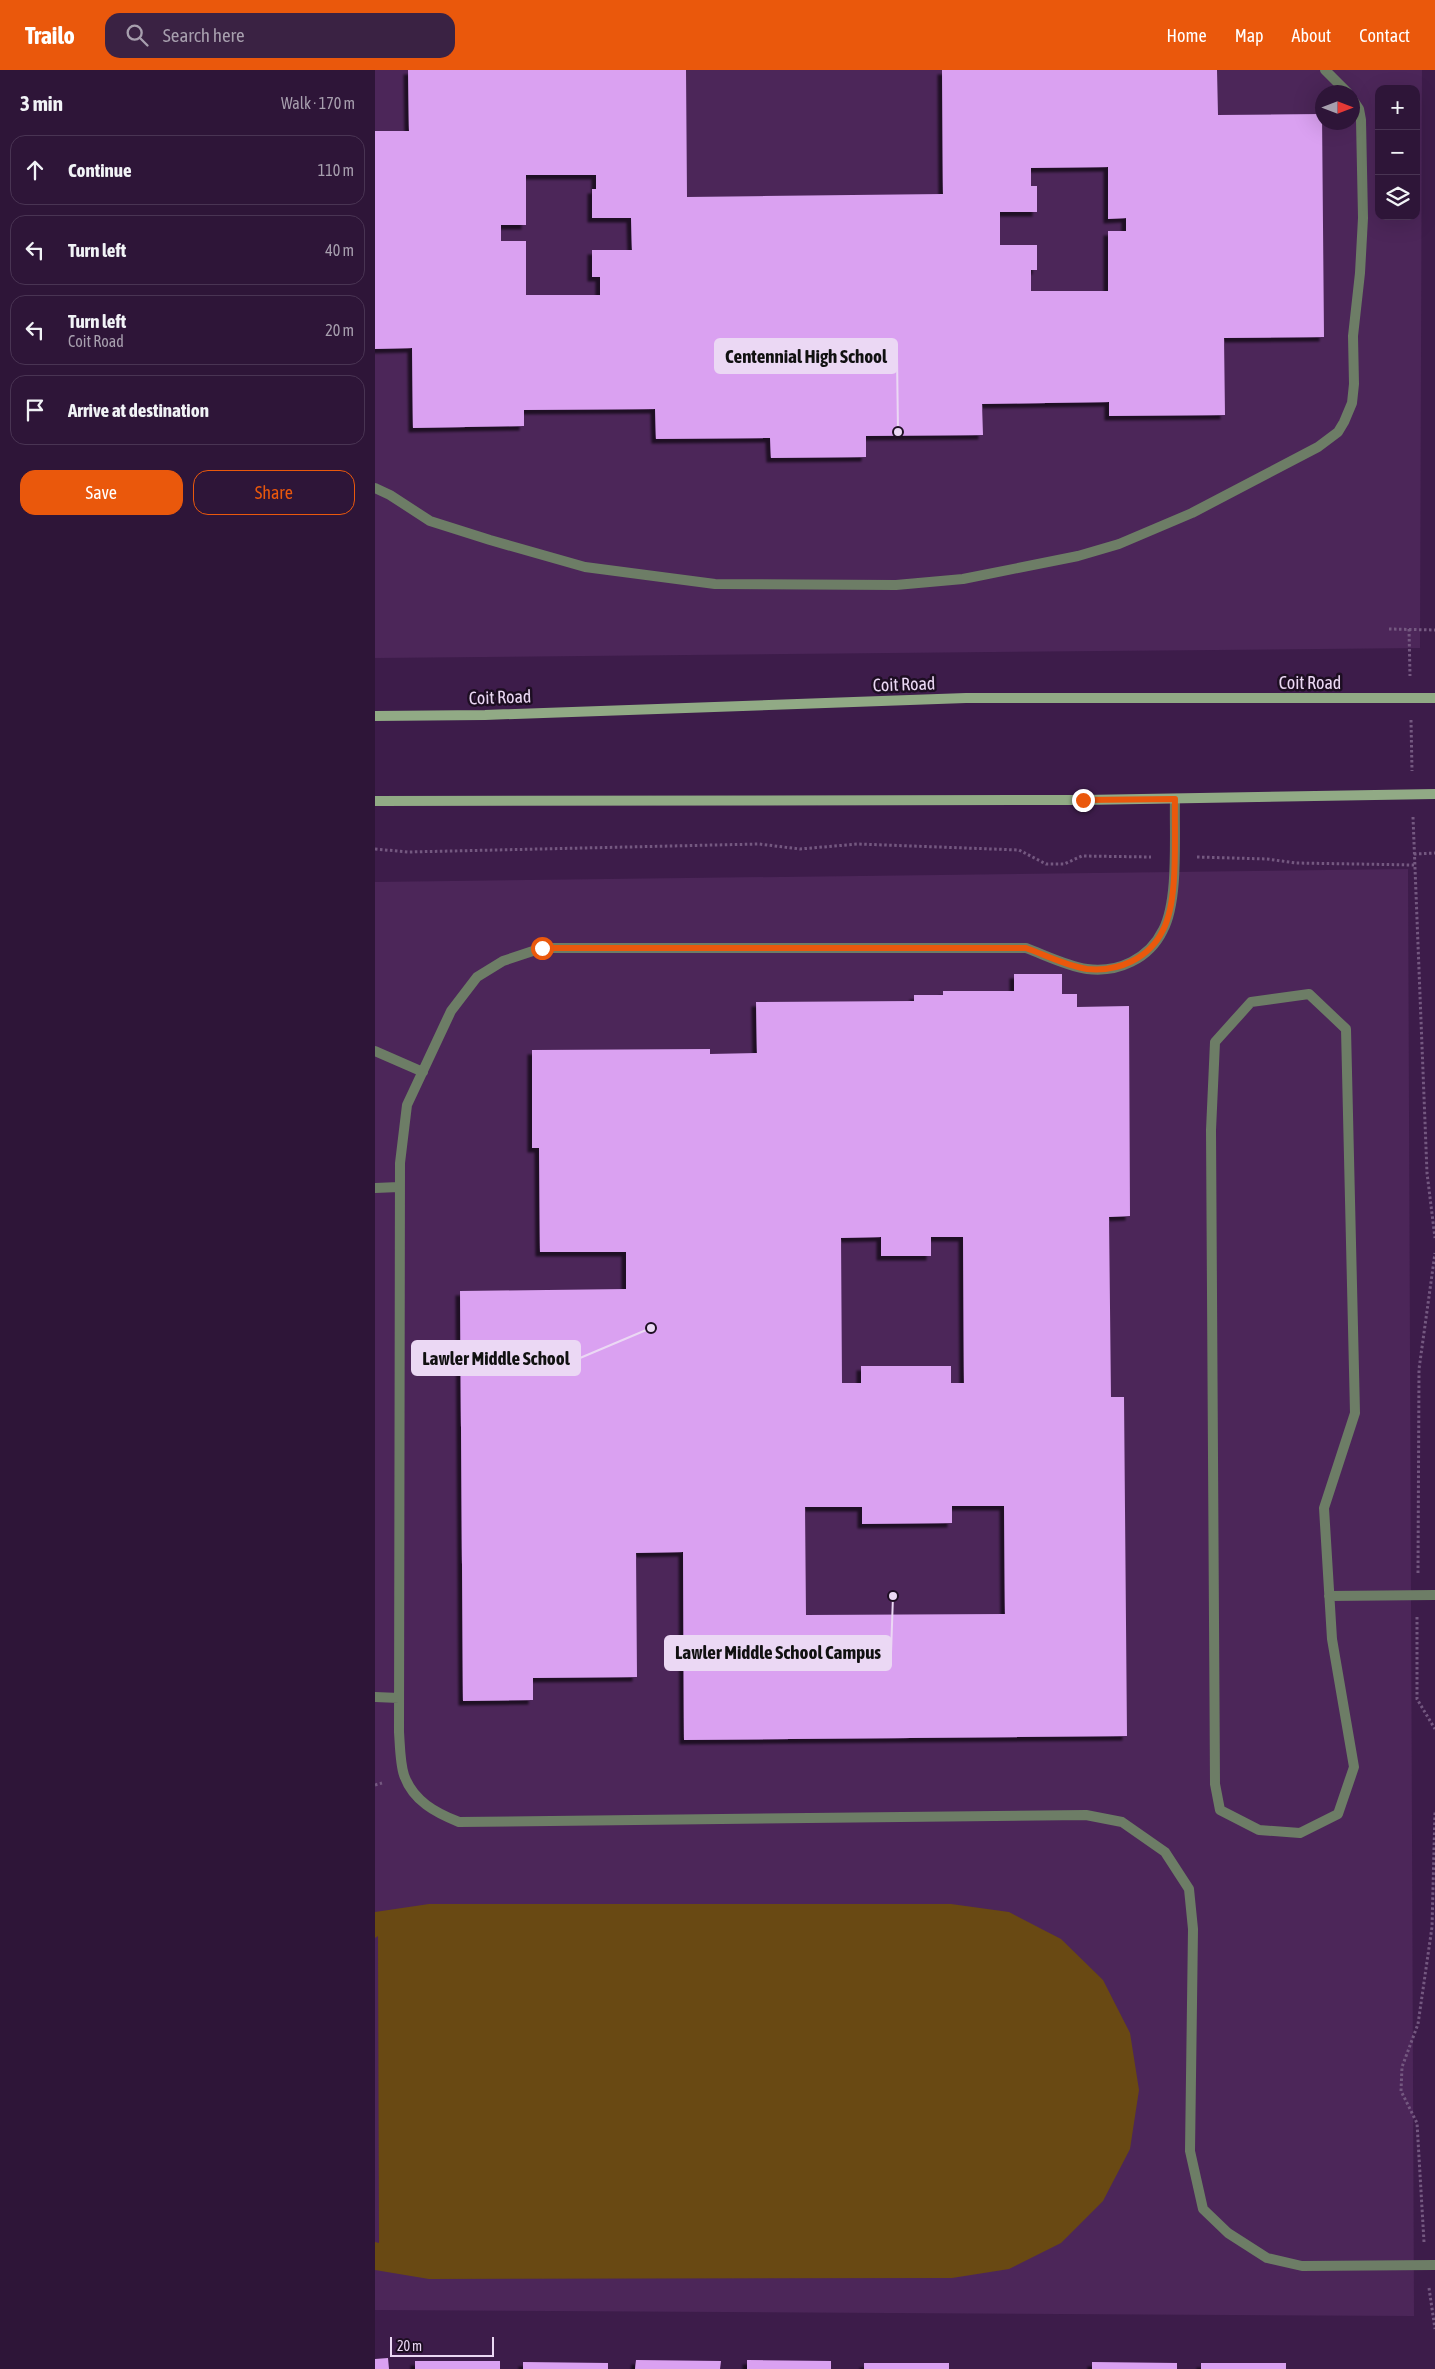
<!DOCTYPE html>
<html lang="en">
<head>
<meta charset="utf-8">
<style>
	:root { --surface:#2e1538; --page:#3a2243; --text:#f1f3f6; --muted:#a79fae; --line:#493453; --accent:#ea580c }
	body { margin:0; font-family:"Asap Condensed",sans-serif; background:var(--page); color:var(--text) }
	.controls { position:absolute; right:15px; top:15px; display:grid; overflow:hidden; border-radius:10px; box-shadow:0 5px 20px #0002 }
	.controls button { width:45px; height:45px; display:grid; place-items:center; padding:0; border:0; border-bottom:1px solid var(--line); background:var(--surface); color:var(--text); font:25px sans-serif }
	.compass { position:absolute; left:940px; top:15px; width:45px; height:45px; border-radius:50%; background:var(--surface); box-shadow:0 5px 20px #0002; rotate:90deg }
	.scale { position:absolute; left:15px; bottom:12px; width:104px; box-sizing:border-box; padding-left:5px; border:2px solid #ebd8f4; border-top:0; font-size:14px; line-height:18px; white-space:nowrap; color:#ebd8f4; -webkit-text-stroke:4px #1d0e22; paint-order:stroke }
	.stop { position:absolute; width:15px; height:15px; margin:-11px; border:4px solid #ea580c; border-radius:50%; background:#fff }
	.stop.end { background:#ea580c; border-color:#fff; box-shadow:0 1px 5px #0008 }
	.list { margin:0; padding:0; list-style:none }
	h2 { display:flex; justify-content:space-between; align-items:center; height:65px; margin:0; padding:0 20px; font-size:21px }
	h2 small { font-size:16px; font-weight:400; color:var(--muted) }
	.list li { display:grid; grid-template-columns:32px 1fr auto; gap:15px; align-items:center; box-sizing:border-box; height:70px; margin:0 10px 10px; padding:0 10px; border:1px solid var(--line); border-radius:15px }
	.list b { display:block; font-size:19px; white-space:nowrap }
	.list p { margin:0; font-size:16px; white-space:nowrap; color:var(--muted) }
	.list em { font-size:16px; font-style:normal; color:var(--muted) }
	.actions { display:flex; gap:10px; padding:15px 20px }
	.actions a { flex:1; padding:11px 0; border:1px solid var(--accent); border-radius:15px; text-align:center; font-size:18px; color:var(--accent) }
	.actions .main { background:var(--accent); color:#fff }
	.icon { flex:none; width:28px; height:28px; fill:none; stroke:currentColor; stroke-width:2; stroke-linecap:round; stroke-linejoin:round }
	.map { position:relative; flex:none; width:1060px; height:2299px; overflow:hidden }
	header { display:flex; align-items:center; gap:30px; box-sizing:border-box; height:70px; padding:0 25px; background:var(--accent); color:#fff }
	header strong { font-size:24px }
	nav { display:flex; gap:28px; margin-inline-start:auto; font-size:18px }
	.search { width:350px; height:45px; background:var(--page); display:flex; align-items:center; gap:12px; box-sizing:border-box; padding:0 18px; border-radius:15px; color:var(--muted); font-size:19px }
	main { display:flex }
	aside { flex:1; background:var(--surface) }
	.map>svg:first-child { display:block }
	.built { fill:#4c2659; fill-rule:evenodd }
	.green { fill:#694913 }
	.building { fill:#daa1f1; fill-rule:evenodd; filter:url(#shadow) }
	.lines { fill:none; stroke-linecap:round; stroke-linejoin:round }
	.path { stroke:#745880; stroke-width:3; stroke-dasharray:2.5 2.5; stroke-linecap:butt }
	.service { stroke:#6d7d66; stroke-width:10 }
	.secondary { stroke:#91aa85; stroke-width:10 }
	.route { stroke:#ea580c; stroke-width:6 }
	.labels { text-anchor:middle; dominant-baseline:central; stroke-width:5; stroke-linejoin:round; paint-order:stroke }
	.street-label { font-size:18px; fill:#ebd8f4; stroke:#1d0e22 }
	.leader { fill:none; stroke:#ebd8f4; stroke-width:2 }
	.callout-dot { fill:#ebd8f4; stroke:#1d0e22; stroke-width:2 }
	.callout { fill:#ebd8f4; stroke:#ebd8f4; stroke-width:2 }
	.callout-label { font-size:19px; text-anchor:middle; font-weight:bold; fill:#111 }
</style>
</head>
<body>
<header>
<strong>Trailo</strong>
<div class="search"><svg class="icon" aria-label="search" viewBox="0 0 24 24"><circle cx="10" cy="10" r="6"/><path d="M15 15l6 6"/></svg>Search here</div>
<nav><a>Home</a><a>Map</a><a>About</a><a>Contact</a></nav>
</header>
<main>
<aside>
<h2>3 min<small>Walk · 170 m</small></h2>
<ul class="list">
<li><svg class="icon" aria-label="ahead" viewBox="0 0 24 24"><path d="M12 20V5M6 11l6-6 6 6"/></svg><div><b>Continue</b></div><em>110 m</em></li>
<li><svg class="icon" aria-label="left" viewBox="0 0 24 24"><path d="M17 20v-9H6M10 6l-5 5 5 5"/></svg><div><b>Turn left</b></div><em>40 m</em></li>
<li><svg class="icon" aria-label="left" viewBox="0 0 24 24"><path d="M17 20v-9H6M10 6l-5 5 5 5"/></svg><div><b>Turn left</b><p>Coit Road</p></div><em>20 m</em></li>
<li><svg class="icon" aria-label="arrive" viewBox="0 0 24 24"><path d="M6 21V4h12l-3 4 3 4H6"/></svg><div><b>Arrive at destination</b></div></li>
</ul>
<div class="actions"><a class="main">Save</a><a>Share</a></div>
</aside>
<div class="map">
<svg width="1060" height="2299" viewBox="0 0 1060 2299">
	<defs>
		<filter id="shadow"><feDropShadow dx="-4.5" dy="4.5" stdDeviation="1" flood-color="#0009"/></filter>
	</defs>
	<rect width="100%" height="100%" fill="#3d1c4a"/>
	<path class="built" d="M0,0H1047L1045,578L0,588ZM1004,19H1041V146H1004ZM948,22H978V52H948Z
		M1033,799L1039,2246L0,2240V812Z"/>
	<path class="green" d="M54,1834H576L634,1842L686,1869L728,1910L755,1963L764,2020L755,2079L728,2131L686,2173L634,2199L577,2208L54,2209L0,2200V2172L4,2173L3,1866L0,1868V1842Z"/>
	<path class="building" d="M33,0H311L312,127L568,124L567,0H842L843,45L947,44L949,267L849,268L850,345L734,346V332L607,334L608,365L491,366V387L396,388L395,368L281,369L280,339L149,340V356L38,358L37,278L0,279V61H34ZM733,97V149L751,148V161H733V221H656V200H662V175H625V142H662V116H656V98ZM151,105H221V119H217V148H256L257,180H217V207H225V225H151V171H126V155H151Z
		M639,904H687V924H702V937L754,936L755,1146L734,1147L736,1327H749L752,1666L309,1670L308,1482L261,1483L262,1607L158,1608V1630L88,1631L85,1221L251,1219V1182H165L164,1078H157V980L335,979V984L382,983L381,932L539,931V925H568V921H639ZM506,1167V1186H556V1167H588L589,1313H576V1296H486V1313H467L466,1168ZM577,1436H629L630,1544L431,1545L430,1437H487V1454L577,1453Z
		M13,2288L14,2299H0V2289Z
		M261,2290L346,2291L345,2299H260Z
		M372,2290L456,2291V2299H372Z
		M40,2291H125V2299H40Z
		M148,2292L233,2293V2299H148Z
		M717,2292L802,2293V2299H717Z
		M489,2293H574V2299H489Z
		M826,2293H911V2299H826Z"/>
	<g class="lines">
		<path class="path" d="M1014,559L1060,560
			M1034,559L1035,606
			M1036,650L1037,701
			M1038,747L1052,1103L1060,1168
			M0,779L33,782L384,774L425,779L483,774L644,780L671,794H689L707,786L776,787
			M1039,784L1060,783
			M822,787L892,789L921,793L1039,795
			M1043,1503L1044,1299L1060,1183
			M1042,1547V1629L1060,1659
			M0,1715L7,1713
			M1049,2172L1042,2053L1026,2021L1027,1997L1043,1954L1057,1857L1060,1742
			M1054,2218L1060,2259"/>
		<path class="service" d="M950,0L972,22
			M0,418L15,425L55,451L115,470L210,497L340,514L521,515L588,509L703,486L744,474L817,443L943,377L963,362L969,352L977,333L979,314L978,266L985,203L988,148L986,50L984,39L978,30
			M800,729C799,764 804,830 788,860C774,889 743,903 712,899C692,896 670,885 651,878H167L128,891L102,907L76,941L32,1035L25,1093L24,1662C25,1675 25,1693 29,1705C38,1731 61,1743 84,1752L711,1745L747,1752L790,1782L814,1819L818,1859L815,2081L828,2139L853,2163L892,2188L927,2196L1060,2195
			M934,924L971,959L980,1343L949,1438L957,1569L979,1697L963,1744L925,1763L884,1760L845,1740L840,1714L836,1060L840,972L876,932Z
			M0,981L48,1002
			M0,1118L24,1117
			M954,1526L1060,1525
			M0,1627L24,1628"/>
		<path class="secondary" d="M0,646L110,645L591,628H1060
			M0,731L708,730L1060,724"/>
	</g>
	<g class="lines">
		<path class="route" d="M167,878H651C670,885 692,896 712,899C743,902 774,889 788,860C804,830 799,764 800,729L708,730"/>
	</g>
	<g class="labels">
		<g class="street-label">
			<text x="935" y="612">Coit Road</text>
			<text transform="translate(529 614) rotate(-2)">Coit Road</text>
			<text transform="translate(125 627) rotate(-2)">Coit Road</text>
		</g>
	</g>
	<path class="leader" d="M523 362L522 286M276 1258L205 1288M518 1526L516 1583"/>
	<g class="callout-dot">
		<circle cx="523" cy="362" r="5"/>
		<circle cx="276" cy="1258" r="5"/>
		<circle cx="518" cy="1526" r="5"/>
	</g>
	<g class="callout">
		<rect x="340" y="269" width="182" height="34" rx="5"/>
		<rect x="37" y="1271" width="168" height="34" rx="5"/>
		<rect x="290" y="1566" width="226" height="34" rx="5"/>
	</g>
	<g class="callout-label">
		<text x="431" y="293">Centennial High School</text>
		<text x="121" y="1295">Lawler Middle School</text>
		<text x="403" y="1589">Lawler Middle School Campus</text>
	</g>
</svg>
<div class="controls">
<button>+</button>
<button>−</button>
<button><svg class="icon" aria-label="layers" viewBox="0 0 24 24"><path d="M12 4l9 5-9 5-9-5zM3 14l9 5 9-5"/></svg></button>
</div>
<svg class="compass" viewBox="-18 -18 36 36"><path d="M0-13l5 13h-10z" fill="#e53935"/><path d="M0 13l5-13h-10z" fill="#a79fae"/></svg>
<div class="scale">20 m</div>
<div class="stop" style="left:167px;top:878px"></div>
<div class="stop end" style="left:708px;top:730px"></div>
</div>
</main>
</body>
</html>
